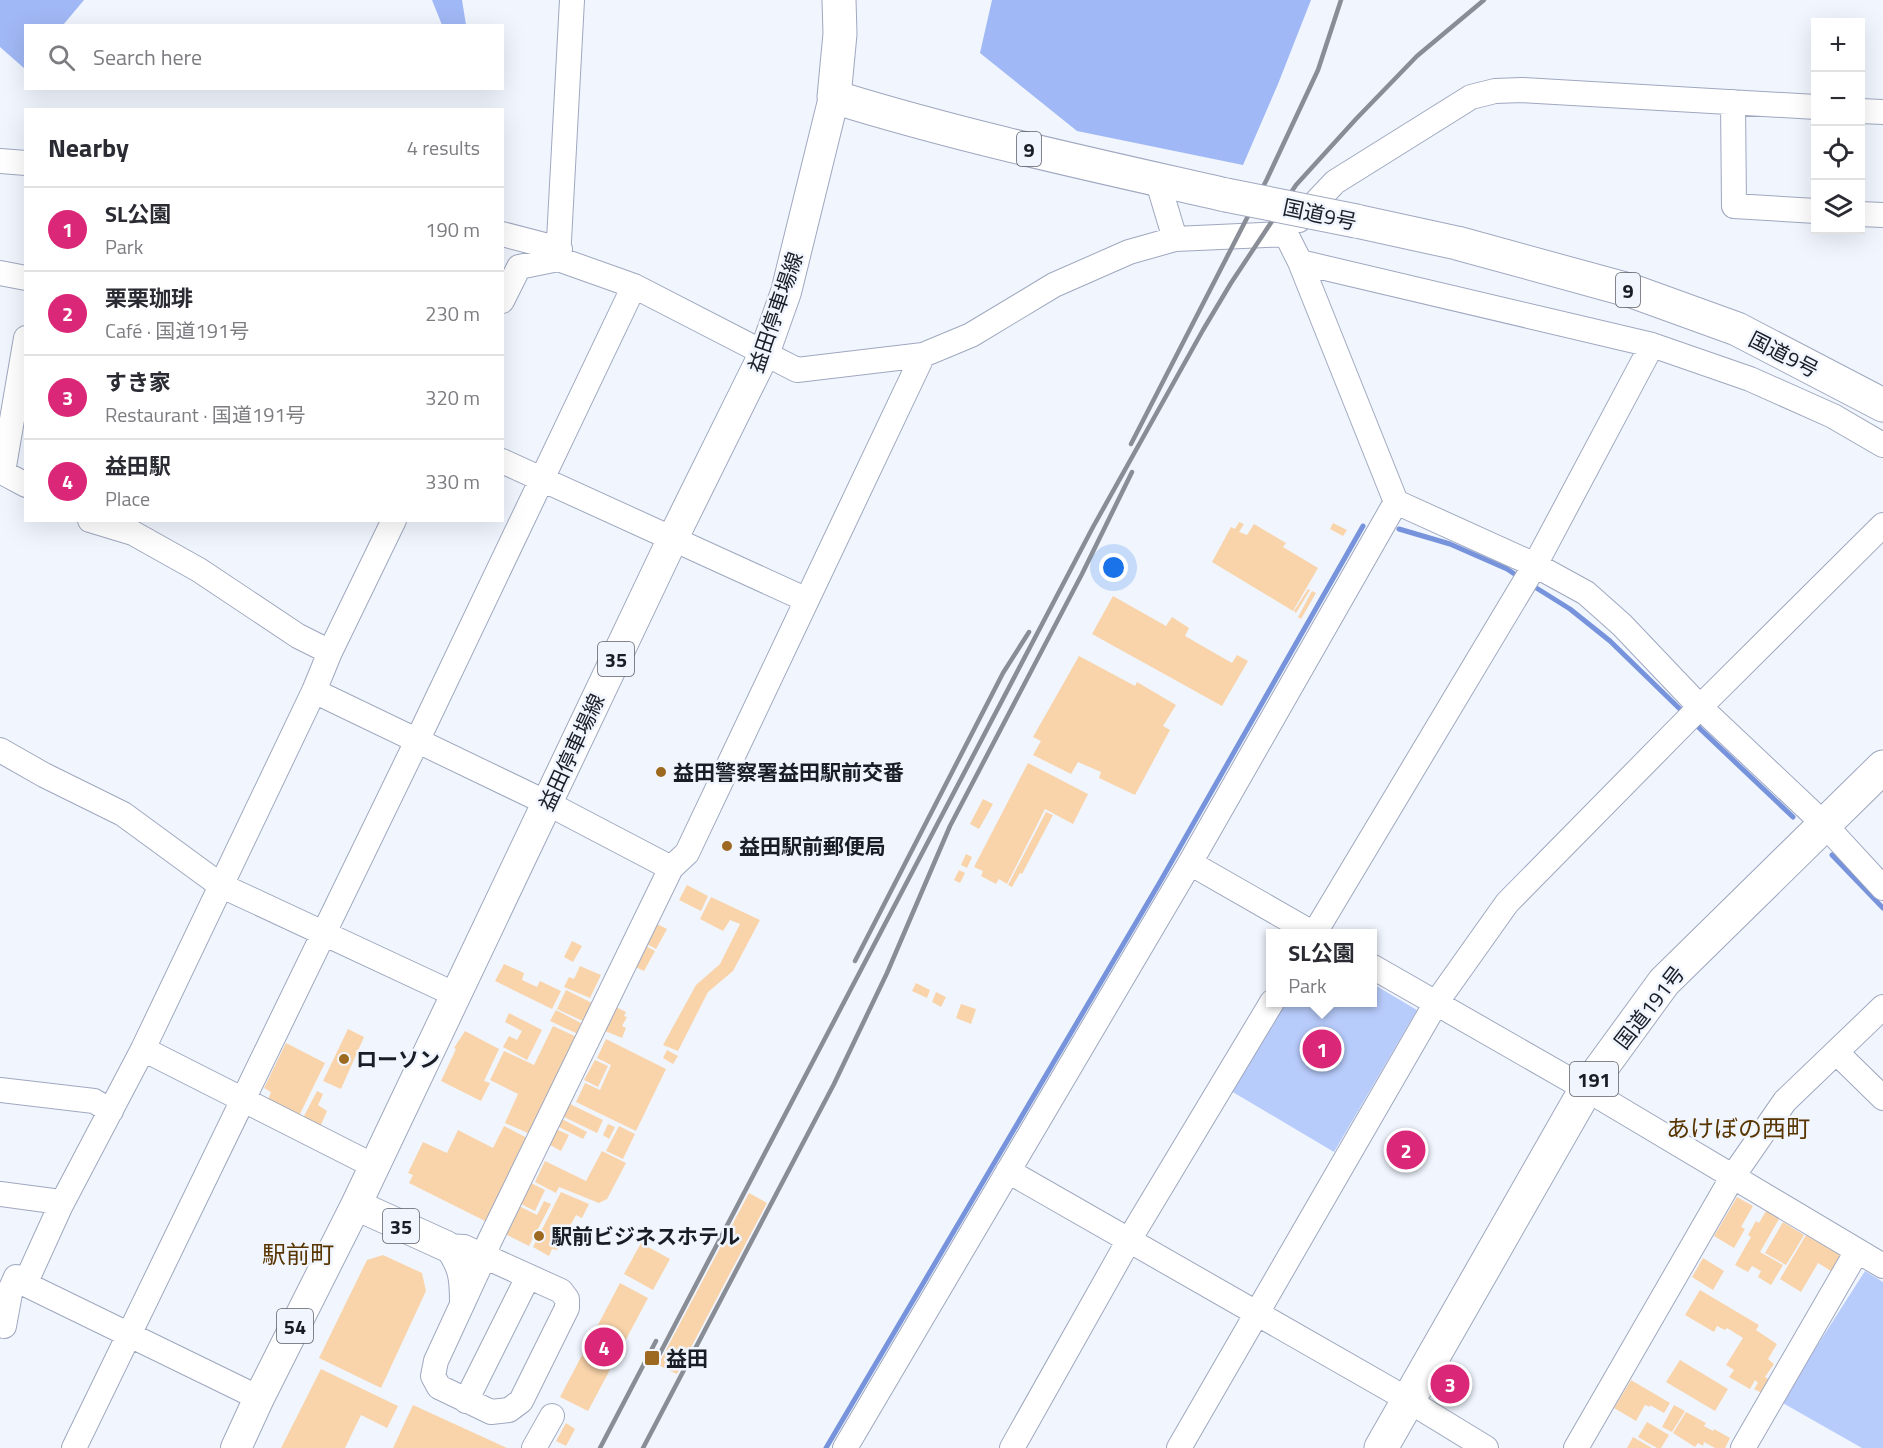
<!DOCTYPE html>
<html lang="en">
<head>
<meta charset="utf-8">
<style>
	:root { --surface:#fff; --page:#f7f7f7; --text:#2b2b33; --muted:#7c7c81; --line:#e1e1e2; --accent:#db2777 }
	body { margin:0; font-family:"Titillium Web","Noto Sans JP",sans-serif; background:var(--page); color:var(--text) }
	.controls { position:absolute; right:18px; top:18px; display:grid; overflow:hidden; border-radius:0px; box-shadow:0 6px 24px #0002 }
	.controls button { width:54px; height:54px; display:grid; place-items:center; padding:0; border:0; border-bottom:2px solid var(--line); background:var(--surface); color:var(--text); font:30px sans-serif }
	.you { position:absolute; left:1114px; top:568px; width:21px; height:21px; margin:-15px; border:4px solid #fff; border-radius:50%; background:#1a73e8; box-shadow:0 0 0 9px #1a73e833 }
	.badge { display:grid; place-items:center; width:39px; height:39px; border-radius:50%; background:var(--accent); color:#fff; font-size:20px; font-weight:700 }
	.pin { position:absolute; translate:-50% -50%; border:3px solid #fff; box-shadow:0 2px 6px #0006 }
	.popup { position:absolute; left:1266px; top:929px; width:111px; height:78px; box-sizing:border-box; display:grid; place-content:center; border-radius:0px; background:var(--surface); filter:drop-shadow(0 2px 4px #0005); font-size:20px; white-space:nowrap; color:var(--muted) }
	.popup b { font-size:22px; color:var(--text) }
	.popup::after { content:''; position:absolute; left:50%; top:100%; margin-left:-12px; border:12px solid transparent; border-top-color:var(--surface) }
	.list { margin:0; padding:0; list-style:none }
	h2 { display:flex; justify-content:space-between; align-items:center; height:78px; margin:0; padding:0 24px; font-size:26px }
	h2 small { font-size:20px; font-weight:400; color:var(--muted) }
	.list li { display:grid; grid-template-columns:39px 1fr auto; gap:18px; align-items:center; box-sizing:border-box; height:84px; padding:0 24px; border-top:2px solid var(--line) }
	.list b { display:block; font-size:22px; white-space:nowrap }
	.list p { margin:0; font-size:20px; white-space:nowrap; color:var(--muted) }
	.list em { font-size:20px; font-style:normal; color:var(--muted) }
	.icon { flex:none; width:33px; height:33px; fill:none; stroke:currentColor; stroke-width:2; stroke-linecap:round; stroke-linejoin:round }
	.map { position:relative; flex:none; width:1883px; height:1448px; overflow:hidden }
	.search { position:absolute; background:var(--surface); box-shadow:0 6px 24px #0002; left:24px; top:24px; width:480px; height:66px; display:flex; align-items:center; gap:15px; box-sizing:border-box; padding:0 21px; border-radius:0px; color:var(--muted); font-size:22px }
	.panel { position:absolute; background:var(--surface); box-shadow:0 6px 24px #0002; left:24px; top:108px; width:480px; height:414px; border-radius:0px }
	.map>svg:first-child { display:block }
	.green { fill:#b8ccfc }
	.forest { fill:#a0b8f5 }
	.lines { fill:none; stroke-linecap:round; stroke-linejoin:round }
	.stream { stroke:#7693dc; stroke-width:5 }
	.building { fill:#f9d4aa }
	.minor-casing { stroke:#9fa8bf; stroke-width:26 }
	.major-casing { stroke:#9fa8bf; stroke-width:32 }
	.highway-casing { stroke:#9fa8bf; stroke-width:35 }
	.minor { stroke:#fff; stroke-width:24 }
	.major { stroke:#fff; stroke-width:30 }
	.highway { stroke:#fff; stroke-width:33 }
	.rail { stroke:#898d96; stroke-width:4.5 }
	.highway-bridge-casing { stroke:#9fa8bf; stroke-width:35; stroke-linecap:butt }
	.highway-bridge { stroke:#fff; stroke-width:33 }
	.poi-dot { fill:#9d6920; stroke:#f0f5fe; stroke-width:2 }
	.labels { text-anchor:middle; dominant-baseline:central; stroke-width:5; stroke-linejoin:round; paint-order:stroke }
	.shield { fill:#f0f5fe; stroke:#5a5e66; stroke-width:1.5 }
	.shield-label { font-size:20px; font-weight:bold; fill:#191d25 }
	.street-label { font-size:21px; fill:#191d25; stroke:#f0f5fe }
	.poi-label { font-size:21px; font-weight:bold; fill:#191d25; stroke:#f0f5fe; text-anchor:start }
	.quarter-label { font-size:24px; fill:#583500; stroke:#f0f5fe }
</style>
</head>
<body>
<div class="map">
<svg width="1883" height="1448" viewBox="0 0 1883 1448">
	<rect width="100%" height="100%" fill="#f0f5fe"/>
	<path class="green" d="M1373,984L1417,1010L1334,1152L1226,1088L1277,1003L1373,1002Z
		M1865,1271L1883,1282V1448H1862L1781,1402Z"/>
	<path class="forest" d="M0,0H84L63,25L26,26L25,69L0,47Z
		M432,0H462L466,25H442Z
		M992,0H1311L1278,84L1243,165L1077,131L980,53Z"/>
	<g class="lines">
		<path class="stream" d="M1399,529L1450,544L1507,569L1519,577
			M1530,584L1570,609L1610,641L1685,714
			M1694,723L1793,817
			M1832,855L1883,908
			M826,1448L1160,882L1363,526"/>
	</g>
	<path class="building" d="M1239,522L1244,524L1239,532L1247,535L1254,524L1286,543L1283,547L1318,568L1293,611L1212,562L1231,527L1235,529Z
		M1333,523L1347,530L1343,536L1330,529Z
		M1308,589L1310,590L1296,613L1294,611Z
		M1312,591L1316,593L1301,619L1298,617Z
		M1113,596L1166,626L1172,617L1189,628L1185,636L1232,663L1237,655L1248,661L1222,706L1092,634Z
		M1079,656L1135,686L1137,682L1176,705L1163,726L1170,730L1135,795L1099,778L1101,772L1078,762L1071,774L1033,755L1041,741L1033,737Z
		M1028,763L1088,794L1073,824L1045,809L1007,884L999,879L996,884L981,876L983,871L974,867Z
		M983,799L993,804L979,829L970,824Z
		M1046,812L1053,815L1022,874L1020,873L1012,887L1008,885Z
		M966,854L972,857L967,868L961,865Z
		M959,870L965,873L960,883L954,880Z
		M687,885L708,896L701,911L679,900Z
		M711,897L760,920L733,971L708,992L678,1051L663,1045L696,985L720,964L740,924L730,920L723,931L700,919Z
		M655,923L667,929L656,949L645,943Z
		M572,941L582,946L573,962L564,957Z
		M644,945L655,951L644,971L633,966Z
		M504,964L524,973L522,980L537,987L540,981L561,991L552,1009L495,981Z
		M580,966L601,975L590,998L564,987L569,977L574,979Z
		M916,983L930,990L927,998L912,991Z
		M566,990L596,1005L587,1023L557,1009Z
		M936,992L946,997L941,1007L932,1002Z
		M961,1004L976,1009L971,1024L956,1018Z
		M614,1006L626,1012L624,1016L627,1017L622,1026L626,1028L622,1038L603,1030Z
		M556,1010L585,1025L580,1035L550,1021Z
		M509,1013L542,1030L527,1060L503,1047L509,1036L517,1040L522,1031L505,1022Z
		M553,1026L577,1037L530,1134L505,1123L518,1094L490,1080L504,1051L534,1065Z
		M348,1029L364,1037L341,1089L323,1081Z
		M465,1031L499,1049L484,1081L490,1083L481,1101L441,1081L456,1049L454,1048Z
		M606,1039L666,1069L636,1131L576,1102L585,1083L600,1090L611,1065L597,1058Z
		M286,1043L325,1063L299,1116L268,1100L271,1092L264,1088Z
		M667,1050L678,1056L673,1064L663,1058Z
		M595,1060L608,1066L598,1087L584,1080Z
		M317,1091L323,1094L318,1105L327,1111L320,1127L303,1118Z
		M568,1103L603,1120L597,1133L562,1116Z
		M560,1118L587,1132L583,1139L557,1126Z
		M608,1124L615,1127L609,1139L603,1135Z
		M504,1126L529,1139L489,1223L409,1183L413,1175L408,1173L423,1142L447,1153L458,1130L493,1148Z
		M619,1126L635,1134L623,1159L606,1151Z
		M556,1129L569,1135L561,1151L548,1144Z
		M602,1151L626,1163L607,1199L599,1203L559,1187L556,1193L535,1182L545,1161L586,1181Z
		M529,1182L545,1190L535,1211L519,1203Z
		M561,1192L589,1204L582,1218L576,1215L557,1250L552,1249L549,1256L533,1247Z
		M749,1193L767,1203L677,1374L658,1365Z
		M1737,1197L1753,1206L1741,1227L1745,1229L1734,1248L1714,1236Z
		M544,1201L551,1204L529,1246L505,1234L519,1206L537,1215Z
		M1766,1211L1779,1219L1760,1252L1783,1265L1771,1285L1758,1277L1761,1271L1752,1266L1748,1272L1735,1265L1751,1237L1748,1235L1756,1221L1759,1223Z
		M1783,1222L1804,1235L1786,1265L1765,1253Z
		M1806,1235L1840,1255L1831,1271L1818,1263L1801,1292L1780,1279Z
		M641,1243L670,1259L653,1290L624,1274Z
		M383,1255L422,1273L426,1291L381,1388L319,1358L367,1260Z
		M1703,1258L1724,1271L1713,1290L1692,1277Z
		M620,1283L648,1298L588,1411L560,1397Z
		M1700,1290L1759,1325L1756,1330L1777,1344L1768,1359L1774,1364L1765,1377L1770,1380L1762,1393L1754,1389L1758,1383L1755,1380L1750,1389L1729,1377L1734,1370L1726,1365L1743,1338L1727,1328L1725,1330L1717,1326L1714,1332L1685,1315Z
		M1680,1360L1728,1389L1715,1411L1666,1382Z
		M321,1369L398,1406L387,1428L361,1415L345,1448H281Z
		M1631,1380L1670,1403L1664,1413L1650,1405V1407L1645,1405L1636,1421L1614,1408Z
		M413,1405L507,1448H393Z
		M1674,1405L1685,1411L1672,1432L1662,1427Z
		M1686,1412L1706,1423L1704,1426L1713,1431L1714,1429L1730,1438L1725,1448H1715L1704,1442L1703,1446L1698,1443L1695,1447L1673,1433Z
		M1647,1422L1669,1435L1661,1448H1657L1638,1437Z
		M566,1423L575,1429L566,1446L556,1441Z
		M1633,1437L1652,1448H1627Z"/>
	<g class="lines">
		<g class="minor-casing">
			<path id="minor" d="M1733,102L1734,206L1816,211
				M1860,111L1883,112
				M0,161L26,163
				M1157,179L1175,239
				M1860,214L1883,215
				M1299,220L1335,182L1471,97L1495,91L1522,90L1816,107
				M502,234L560,249
				M558,259L572,0
				M1300,262L1652,345L1750,379L1833,416L1883,445
				M0,273L26,278
				M502,301L519,267L558,259L634,286L797,370L923,355L971,335L1054,285L1129,252L1175,239L1286,234L1300,262L1396,502L1535,565L1586,593L1622,625L1700,707L1824,824L1883,888
				M502,461L807,600
				M0,471L26,485
				M3,472L26,338
				M90,520L133,533L199,570L298,636L330,652
				M314,691L547,803L671,868
				M0,750L44,775L123,814L220,885L456,995
				M1190,863L1314,934
				M1314,934L1535,565L1652,345
				M1373,967L1586,1089L1883,1266
				M143,1049L374,1166
				M1836,1052L1883,1098
				M0,1090L94,1101L111,1111
				M1008,1171L1391,1390L1486,1448
				M0,1194L53,1201L60,1207
				M446,1246L464,1247L561,1291L567,1299V1308L521,1401L509,1410L491,1412L439,1387L433,1376L436,1361L484,1257L489,1242L671,868L687,853L923,355
				M446,1246C461,1268 462,1277 462,1303
				M0,1325L4,1326L11,1288L16,1277
				M259,1398L25,1284L60,1207L143,1049L314,691L330,652L394,520
				M466,1401L528,1277
				M74,1448L417,741L634,286
				M534,1448L552,1416
				M845,1448L1190,863L1396,502
				M1012,1448L1129,1240L1272,1002
				M1179,1448L1436,1003L1507,903L1700,707L1883,525
				M1576,1448L1733,1176L1785,1101L1883,1007
				M1743,1448L1857,1251"/>
		</g>
		<g class="major-casing">
			<path id="major" d="M356,1205L446,1246
				M236,1448L259,1398L356,1205L673,538L764,354L786,292L834,97"/>
		</g>
		<g class="highway-casing">
			<path id="highway" d="M839,0L840,34L834,97C963,137 1094,165 1226,195
				M1356,221L1457,243L1632,291L1737,329L1883,405
				M1381,1448L1586,1089L1664,982L1883,767"/>
		</g>
		<use href="#minor" class="minor"/>
		<use href="#major" class="major"/>
		<use href="#highway" class="highway"/>
		<path class="rail" d="M1131,444L1267,179L1318,70L1341,0
			M855,961L1003,673L1029,632
			M657,1359L1093,527L1203,330L1231,283L1296,185L1356,119L1417,56L1484,0
			M600,1448L656,1341
			M643,1448L834,1084L887,973L950,826L1082,574L1132,472"/>
		<g class="highway-bridge-casing">
			<path id="highway-bridge" d="M1226,195L1356,221"/>
		</g>
		<use href="#highway-bridge" class="highway-bridge"/>
	</g>
	<g class="poi-dot">
		<circle cx="661" cy="772" r="6"/>
		<circle cx="727" cy="846" r="6"/>
		<circle cx="344" cy="1059" r="6"/>
		<circle cx="539" cy="1236" r="6"/>
		<rect x="644" y="1350" width="16" height="16" rx="3"/>
	</g>
	<g class="labels">
		<g class="shield">
			<rect x="1017" y="132" width="24" height="34" rx="4.5"/>
			<rect x="1616" y="273" width="24" height="34" rx="4.5"/>
			<rect x="598" y="642" width="36" height="34" rx="4.5"/>
			<rect x="1570" y="1062" width="48" height="34" rx="4.5"/>
			<rect x="383" y="1209" width="36" height="34" rx="4.5"/>
			<rect x="277" y="1309" width="36" height="34" rx="4.5"/>
		</g>
		<g class="shield-label">
			<text x="1029" y="149">9</text>
			<text x="1628" y="290">9</text>
			<text x="616" y="659">35</text>
			<text x="1594" y="1079">191</text>
			<text x="401" y="1226">35</text>
			<text x="295" y="1326">54</text>
		</g>
		<g class="street-label">
			<text transform="translate(1320 214) rotate(12)">国道9号</text>
			<text transform="translate(775 312) rotate(-71)">益田停車場線</text>
			<text transform="translate(1784 354) rotate(27)">国道9号</text>
			<text transform="translate(571 752) rotate(-65)">益田停車場線</text>
			<text transform="translate(1649 1007) rotate(-52)">国道191号</text>
		</g>
		<g class="poi-label">
			<text x="673" y="772">益田警察署益田駅前交番</text>
			<text x="739" y="846">益田駅前郵便局</text>
			<text x="356" y="1059">ローソン</text>
			<text x="551" y="1236">駅前ビジネスホテル</text>
			<text x="666" y="1358">益田</text>
		</g>
		<g class="quarter-label">
			<text x="1738" y="1128">あけぼの西町</text>
			<text x="298" y="1254">駅前町</text>
		</g>
	</g>
</svg>
<div class="controls">
<button>+</button>
<button>−</button>
<button><svg class="icon" aria-label="locate" viewBox="0 0 24 24"><circle cx="12" cy="12" r="6"/><path d="M12 2v4M12 18v4M2 12h4M18 12h4"/></svg></button>
<button><svg class="icon" aria-label="layers" viewBox="0 0 24 24"><path d="M12 4l9 5-9 5-9-5zM3 14l9 5 9-5"/></svg></button>
</div>
<div class="you"></div>
<div class="pin badge" style="left:1322px;top:1049px">1</div>
<div class="popup"><b>SL公園</b>Park</div>
<div class="pin badge" style="left:1406px;top:1150px">2</div>
<div class="pin badge" style="left:1450px;top:1384px">3</div>
<div class="pin badge" style="left:604px;top:1347px">4</div>
<div class="search"><svg class="icon" aria-label="search" viewBox="0 0 24 24"><circle cx="10" cy="10" r="6"/><path d="M15 15l6 6"/></svg>Search here</div>
<section class="panel">
<h2>Nearby<small>4 results</small></h2>
<ul class="list">
<li><span class="badge">1</span><div><b>SL公園</b><p>Park</p></div><em>190 m</em></li>
<li><span class="badge">2</span><div><b>栗栗珈琲</b><p>Café · 国道191号</p></div><em>230 m</em></li>
<li><span class="badge">3</span><div><b>すき家</b><p>Restaurant · 国道191号</p></div><em>320 m</em></li>
<li><span class="badge">4</span><div><b>益田駅</b><p>Place</p></div><em>330 m</em></li>
</ul>
</section>
</div>
</body>
</html>
